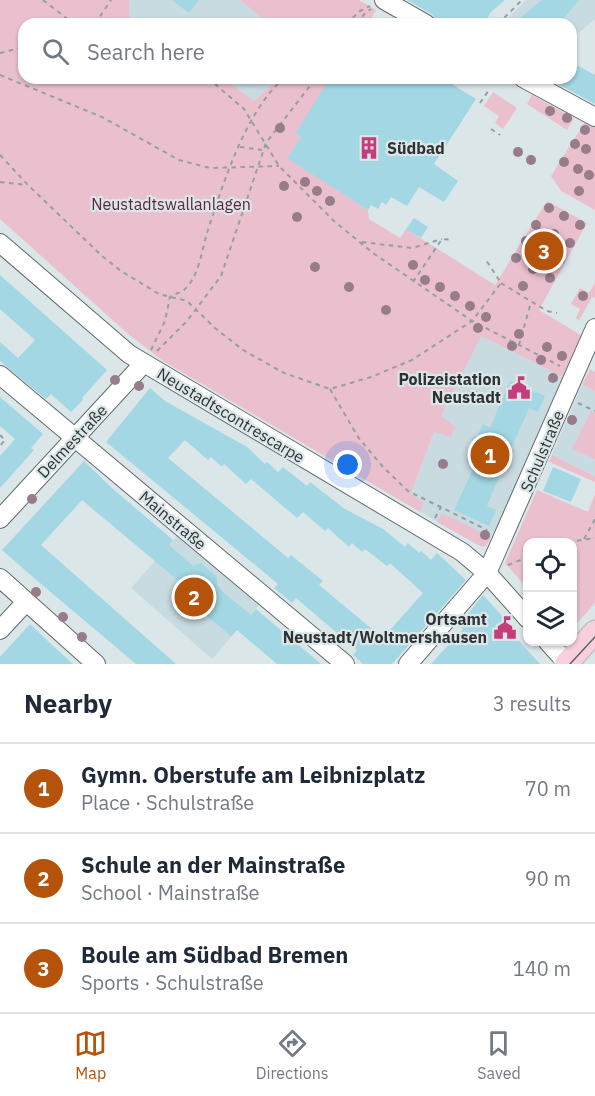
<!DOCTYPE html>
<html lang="en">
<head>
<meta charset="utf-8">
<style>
	:root { --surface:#fff; --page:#f6f6f7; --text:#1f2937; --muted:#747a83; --line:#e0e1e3; --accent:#b45309 }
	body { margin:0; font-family:"IBM Plex Sans",sans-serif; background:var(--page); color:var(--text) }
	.controls { position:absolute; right:18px; bottom:18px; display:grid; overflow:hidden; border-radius:12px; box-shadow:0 2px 4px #0004 }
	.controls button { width:54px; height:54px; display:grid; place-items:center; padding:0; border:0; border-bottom:2px solid var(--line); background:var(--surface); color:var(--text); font:30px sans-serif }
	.you { position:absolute; left:348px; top:465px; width:21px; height:21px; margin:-15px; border:4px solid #fff; border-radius:50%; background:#1a73e8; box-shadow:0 0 0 9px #1a73e833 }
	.badge { display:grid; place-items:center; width:39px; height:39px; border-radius:50%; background:var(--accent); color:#fff; font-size:20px; font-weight:700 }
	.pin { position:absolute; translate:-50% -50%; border:3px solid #fff; box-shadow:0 2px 6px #0006 }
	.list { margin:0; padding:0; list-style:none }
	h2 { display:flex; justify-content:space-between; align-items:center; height:78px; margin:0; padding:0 24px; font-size:26px }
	h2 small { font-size:20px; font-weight:400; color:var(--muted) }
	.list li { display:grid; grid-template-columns:39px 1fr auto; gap:18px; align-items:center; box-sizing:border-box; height:90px; padding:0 24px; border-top:2px solid var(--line) }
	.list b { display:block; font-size:22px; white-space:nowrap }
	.list p { margin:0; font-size:20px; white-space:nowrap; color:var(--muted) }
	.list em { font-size:20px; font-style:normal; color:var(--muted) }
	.icon { flex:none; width:33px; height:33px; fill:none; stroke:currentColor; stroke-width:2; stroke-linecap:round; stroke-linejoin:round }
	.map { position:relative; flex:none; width:595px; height:664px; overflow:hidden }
	.search { position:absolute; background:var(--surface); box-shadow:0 2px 4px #0004; left:18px; right:18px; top:18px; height:66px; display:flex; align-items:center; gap:15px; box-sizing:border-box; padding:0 21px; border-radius:18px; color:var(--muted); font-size:22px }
	.sheet { height:348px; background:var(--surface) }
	nav { display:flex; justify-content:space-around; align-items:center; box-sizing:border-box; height:84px; border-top:2px solid var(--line); background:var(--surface); font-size:16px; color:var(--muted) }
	nav a { display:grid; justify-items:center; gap:3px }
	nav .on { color:var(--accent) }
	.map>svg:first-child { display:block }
	.built { fill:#c7dbe0 }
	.green { fill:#eac0ce }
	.building { fill:#a2d7e3; fill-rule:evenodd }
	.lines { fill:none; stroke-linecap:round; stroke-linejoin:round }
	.minor-casing { stroke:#616b6e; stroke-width:20 }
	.major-casing { stroke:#c0c2c2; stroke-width:25 }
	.path { stroke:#969ea0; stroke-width:2; stroke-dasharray:4.5 4.5; stroke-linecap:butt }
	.minor { stroke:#fff; stroke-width:18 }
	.major { stroke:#f9cfdd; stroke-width:22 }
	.tram { stroke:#5b6163; stroke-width:1.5 }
	.tree { fill:#977c8a }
	.labels { text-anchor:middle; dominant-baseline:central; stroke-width:4.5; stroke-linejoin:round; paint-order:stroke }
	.poi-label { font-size:16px; font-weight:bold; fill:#2e3233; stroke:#dbe6e9; text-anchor:end }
	.park-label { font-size:16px; fill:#5f263d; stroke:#dbe6e9 }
	.street-label { font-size:16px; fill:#2e3233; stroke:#dbe6e9 }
</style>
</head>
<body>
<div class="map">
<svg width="595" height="664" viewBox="0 0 595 664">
	<rect width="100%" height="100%" fill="#dbe6e9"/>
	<path class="built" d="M129,0H359L337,24H137L130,19Z
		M526,0H595V19L571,39V24H502Z
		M223,78H278L254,101Z
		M481,335L565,378L504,512L486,546L482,547L420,512L424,503L411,495L434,432L450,436L440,417Z
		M582,385L595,391V476L552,455Z
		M177,536L259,605L212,659L131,588Z"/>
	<path class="green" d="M0,0H129L130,19L137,24H24V78H223L254,101L278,78H332L295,134L301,137L288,158L368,210L369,219L400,238L406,229L495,285L547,201L587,223L539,310L584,337L565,378L481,336L441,416L455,426L451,437L434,432L411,494L424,503L420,512L163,361L127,333L0,219Z
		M240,0H359L376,10L368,24H275L265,20Z
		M493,92L517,108L503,129L495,123L499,116L484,106Z
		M532,95L574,118L567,130L527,104Z
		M586,120L595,124V210L561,191L551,176Z
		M595,283V298L592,297L579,321L576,318L580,309L571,304L580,288L589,293Z
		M590,369L595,372V391L582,385Z
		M591,411L595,413V459L572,449Z
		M552,455L595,476V482L549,462Z
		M537,490L588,512L595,494V603L573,628L572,542H528L527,588L505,563Z
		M442,513L491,537L486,546L482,547L437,522Z"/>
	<path class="building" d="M172,0H199L189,13Z
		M407,0H505L491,12L484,24H443L436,21L432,14Z
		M542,0H579L559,24H513Z
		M571,62L595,75V104L547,78H571Z
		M330,78H442L476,99L434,164L458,181L444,202L419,187L407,206L391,197L386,205L382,202L378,209L371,205L368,210L287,158L301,137L295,134Z
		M414,218L428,227L421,238L406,229Z
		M0,275L107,370L82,398L83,400L71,412L51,394L46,399L0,361V342L18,358L35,340L0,309Z
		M510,381L545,396L538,412L529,408L511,449L513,450L506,466L504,465L487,506L496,510L489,526L454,510L475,465L467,461L472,448L469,447L474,436L477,437L483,424L490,428Z
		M150,388L165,401L247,447L265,464L267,462L278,472L283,467L307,486L310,482L345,509L383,529L405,547L408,543L419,553L421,551L431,560L437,553L466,580L392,664H363L353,655L357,650L296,598L292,603L274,588L278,584L271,578L106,442ZM185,440L208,460L211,457L222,467L224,464L246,484L251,479L297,518L303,512L325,531L328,528L349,547L352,543L362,552L365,549L387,566L390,563L423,593L383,638L319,585L323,581L291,555L288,558L168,458Z
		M0,397L43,434L31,448L34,450L0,488V456L15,439L0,426Z
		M84,461L113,489L173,540L169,545L193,566L201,563L217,577V585L225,594L251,615L256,609L321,664H277L237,630L231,636L207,616H201V608L205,603L82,500L41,545L176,664H136L34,578L2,550Z
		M553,467L581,479L571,502L543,491Z
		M483,595L513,628L510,631L540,664H431L463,629L459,625Z
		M30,624L50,643L73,664H0V657Z"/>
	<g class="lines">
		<g class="minor-casing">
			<path id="minor" d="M384,0L426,24
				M523,78L595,117
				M0,243L129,354L462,552L487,573L528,619
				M0,375L345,664
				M0,519L144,363
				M0,578L96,664
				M0,630L26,602
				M548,642L567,663
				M408,664L487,573L595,328"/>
		</g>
		<g class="major-casing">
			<path id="major" d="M566,664L595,632"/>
		</g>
		<path class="path" d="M43,0L69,20L82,24
			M95,24L111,0
			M346,24L360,11L370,6
			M357,24L365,13L371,9
			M498,24L522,0
			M0,53L24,47
			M0,75L102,117L179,160L210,168L279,166
			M208,78L244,109L279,166L334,221L373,253L472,321L560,366
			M480,103L489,90
			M491,129L500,135
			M240,147L262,150
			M0,155L28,185L102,256L121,271L159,294L187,301L215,328L243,350L284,373L330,389L371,377L412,360L472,321L501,283L486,260
			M0,182L27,185
			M362,242L412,248L442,239
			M413,282L442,239L453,240
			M501,283L547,311L557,313
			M519,345L531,302
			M151,350L165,321L170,297C175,293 182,293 186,288C199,275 202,250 207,233C223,184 245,112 284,78
			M157,351L187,321L221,276L266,143L316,78
			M330,389L358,437L383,467L408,491L487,530
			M578,403L595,411
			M0,435L5,440L0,446
			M435,518L441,507
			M584,539L595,519
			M568,542L595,538
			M508,565L528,557"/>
		<use href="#minor" class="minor"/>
		<use href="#major" class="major"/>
		<path class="tram" d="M570,664L595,637"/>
	</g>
	<g class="tree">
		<circle cx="550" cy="111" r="5"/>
		<circle cx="567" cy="118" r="5"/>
		<circle cx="280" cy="128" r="5"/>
		<circle cx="585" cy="130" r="5"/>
		<circle cx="575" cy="144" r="5"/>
		<circle cx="586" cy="149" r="5"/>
		<circle cx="518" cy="152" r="5"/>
		<circle cx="531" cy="160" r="5"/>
		<circle cx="564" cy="162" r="5"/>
		<circle cx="578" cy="169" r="5"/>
		<circle cx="589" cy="175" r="5"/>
		<circle cx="305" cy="182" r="5"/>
		<circle cx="284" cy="186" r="5"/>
		<circle cx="317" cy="191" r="5"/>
		<circle cx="579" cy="191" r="5"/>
		<circle cx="330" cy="201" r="5"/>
		<circle cx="549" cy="208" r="5"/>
		<circle cx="564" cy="216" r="5"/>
		<circle cx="297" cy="217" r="5"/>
		<circle cx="536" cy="225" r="5"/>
		<circle cx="580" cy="225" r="5"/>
		<circle cx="554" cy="234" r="5"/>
		<circle cx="526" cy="241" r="5"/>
		<circle cx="570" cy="243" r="5"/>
		<circle cx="544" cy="251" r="5"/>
		<circle cx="516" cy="258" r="5"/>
		<circle cx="560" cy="260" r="5"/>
		<circle cx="413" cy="265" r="5"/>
		<circle cx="315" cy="267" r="5"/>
		<circle cx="533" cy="269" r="5"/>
		<circle cx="550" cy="278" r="5"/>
		<circle cx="425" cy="280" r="5"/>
		<circle cx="523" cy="286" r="5"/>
		<circle cx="349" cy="287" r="5"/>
		<circle cx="440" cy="287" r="5"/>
		<circle cx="455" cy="296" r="5"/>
		<circle cx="583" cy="296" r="5"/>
		<circle cx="470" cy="306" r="5"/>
		<circle cx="386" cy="310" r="5"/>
		<circle cx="486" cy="317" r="5"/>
		<circle cx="478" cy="328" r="5"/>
		<circle cx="519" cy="334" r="5"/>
		<circle cx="512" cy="346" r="5"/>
		<circle cx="547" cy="347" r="5"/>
		<circle cx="562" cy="356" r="5"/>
		<circle cx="541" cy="360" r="5"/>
		<circle cx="553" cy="378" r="5"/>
		<circle cx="115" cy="380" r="5"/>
		<circle cx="139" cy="386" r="5"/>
		<circle cx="473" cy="395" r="5"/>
		<circle cx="572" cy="420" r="5"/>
		<circle cx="443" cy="464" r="5"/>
		<circle cx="32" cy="499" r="5"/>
		<circle cx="485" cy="535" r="5"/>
		<circle cx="36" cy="592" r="5"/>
		<circle cx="63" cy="617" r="5"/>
		<circle cx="82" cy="637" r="5"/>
	</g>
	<defs>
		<g id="building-bare" transform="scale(1.8)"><path d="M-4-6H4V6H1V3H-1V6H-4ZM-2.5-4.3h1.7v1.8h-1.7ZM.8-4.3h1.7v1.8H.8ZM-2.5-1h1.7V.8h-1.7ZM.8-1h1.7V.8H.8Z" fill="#c43c7a" stroke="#dbe6e9" stroke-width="2.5" paint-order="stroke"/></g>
		<g id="civic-bare" transform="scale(1.8)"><path d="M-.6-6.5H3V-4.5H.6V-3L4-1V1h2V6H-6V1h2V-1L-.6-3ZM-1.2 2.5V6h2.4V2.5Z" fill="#c43c7a" stroke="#dbe6e9" stroke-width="2.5" paint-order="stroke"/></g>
	</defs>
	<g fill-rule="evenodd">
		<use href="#building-bare" x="369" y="148"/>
		<use href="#civic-bare" x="519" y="388"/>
		<use href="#civic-bare" x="505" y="628"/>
	</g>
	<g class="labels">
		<g class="poi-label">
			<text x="387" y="148" text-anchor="start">Südbad</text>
			<text x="501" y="379">Polizeistation<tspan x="501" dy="18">Neustadt</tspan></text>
			<text x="487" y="619">Ortsamt<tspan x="487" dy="18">Neustadt/Woltmershausen</tspan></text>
		</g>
		<g class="park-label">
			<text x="171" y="204">Neustadtswallanlagen</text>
		</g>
		<g class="street-label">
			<text transform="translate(231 415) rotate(31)">Neustadtscontrescarpe</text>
			<text transform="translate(72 441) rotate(-47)">Delmestraße</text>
			<text transform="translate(542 451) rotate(-67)">Schulstraße</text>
			<text transform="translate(173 520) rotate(40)">Mainstraße</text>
		</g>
	</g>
</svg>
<div class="controls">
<button><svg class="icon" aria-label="locate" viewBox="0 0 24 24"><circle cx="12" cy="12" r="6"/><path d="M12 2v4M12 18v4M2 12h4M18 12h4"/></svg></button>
<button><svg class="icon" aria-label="layers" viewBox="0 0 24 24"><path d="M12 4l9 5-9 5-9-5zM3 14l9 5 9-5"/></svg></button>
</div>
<div class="you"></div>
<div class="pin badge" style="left:490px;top:455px">1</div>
<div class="pin badge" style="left:194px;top:597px">2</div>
<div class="pin badge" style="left:544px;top:251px">3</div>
<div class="search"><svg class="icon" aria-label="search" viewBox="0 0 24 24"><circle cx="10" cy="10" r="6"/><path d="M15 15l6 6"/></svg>Search here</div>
</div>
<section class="sheet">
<h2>Nearby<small>3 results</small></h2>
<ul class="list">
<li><span class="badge">1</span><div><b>Gymn. Oberstufe am Leibnizplatz</b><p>Place · Schulstraße</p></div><em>70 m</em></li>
<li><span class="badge">2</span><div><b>Schule an der Mainstraße</b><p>School · Mainstraße</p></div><em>90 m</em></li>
<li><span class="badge">3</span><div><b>Boule am Südbad Bremen</b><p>Sports · Schulstraße</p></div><em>140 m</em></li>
</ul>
</section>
<nav>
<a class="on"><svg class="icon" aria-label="map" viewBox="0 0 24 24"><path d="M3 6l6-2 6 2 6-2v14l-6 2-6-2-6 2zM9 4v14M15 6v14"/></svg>Map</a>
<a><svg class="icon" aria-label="directions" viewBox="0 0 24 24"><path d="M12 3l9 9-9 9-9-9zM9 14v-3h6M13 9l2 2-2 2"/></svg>Directions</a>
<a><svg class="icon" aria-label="saved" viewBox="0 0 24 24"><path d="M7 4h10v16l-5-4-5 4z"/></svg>Saved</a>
</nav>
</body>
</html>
